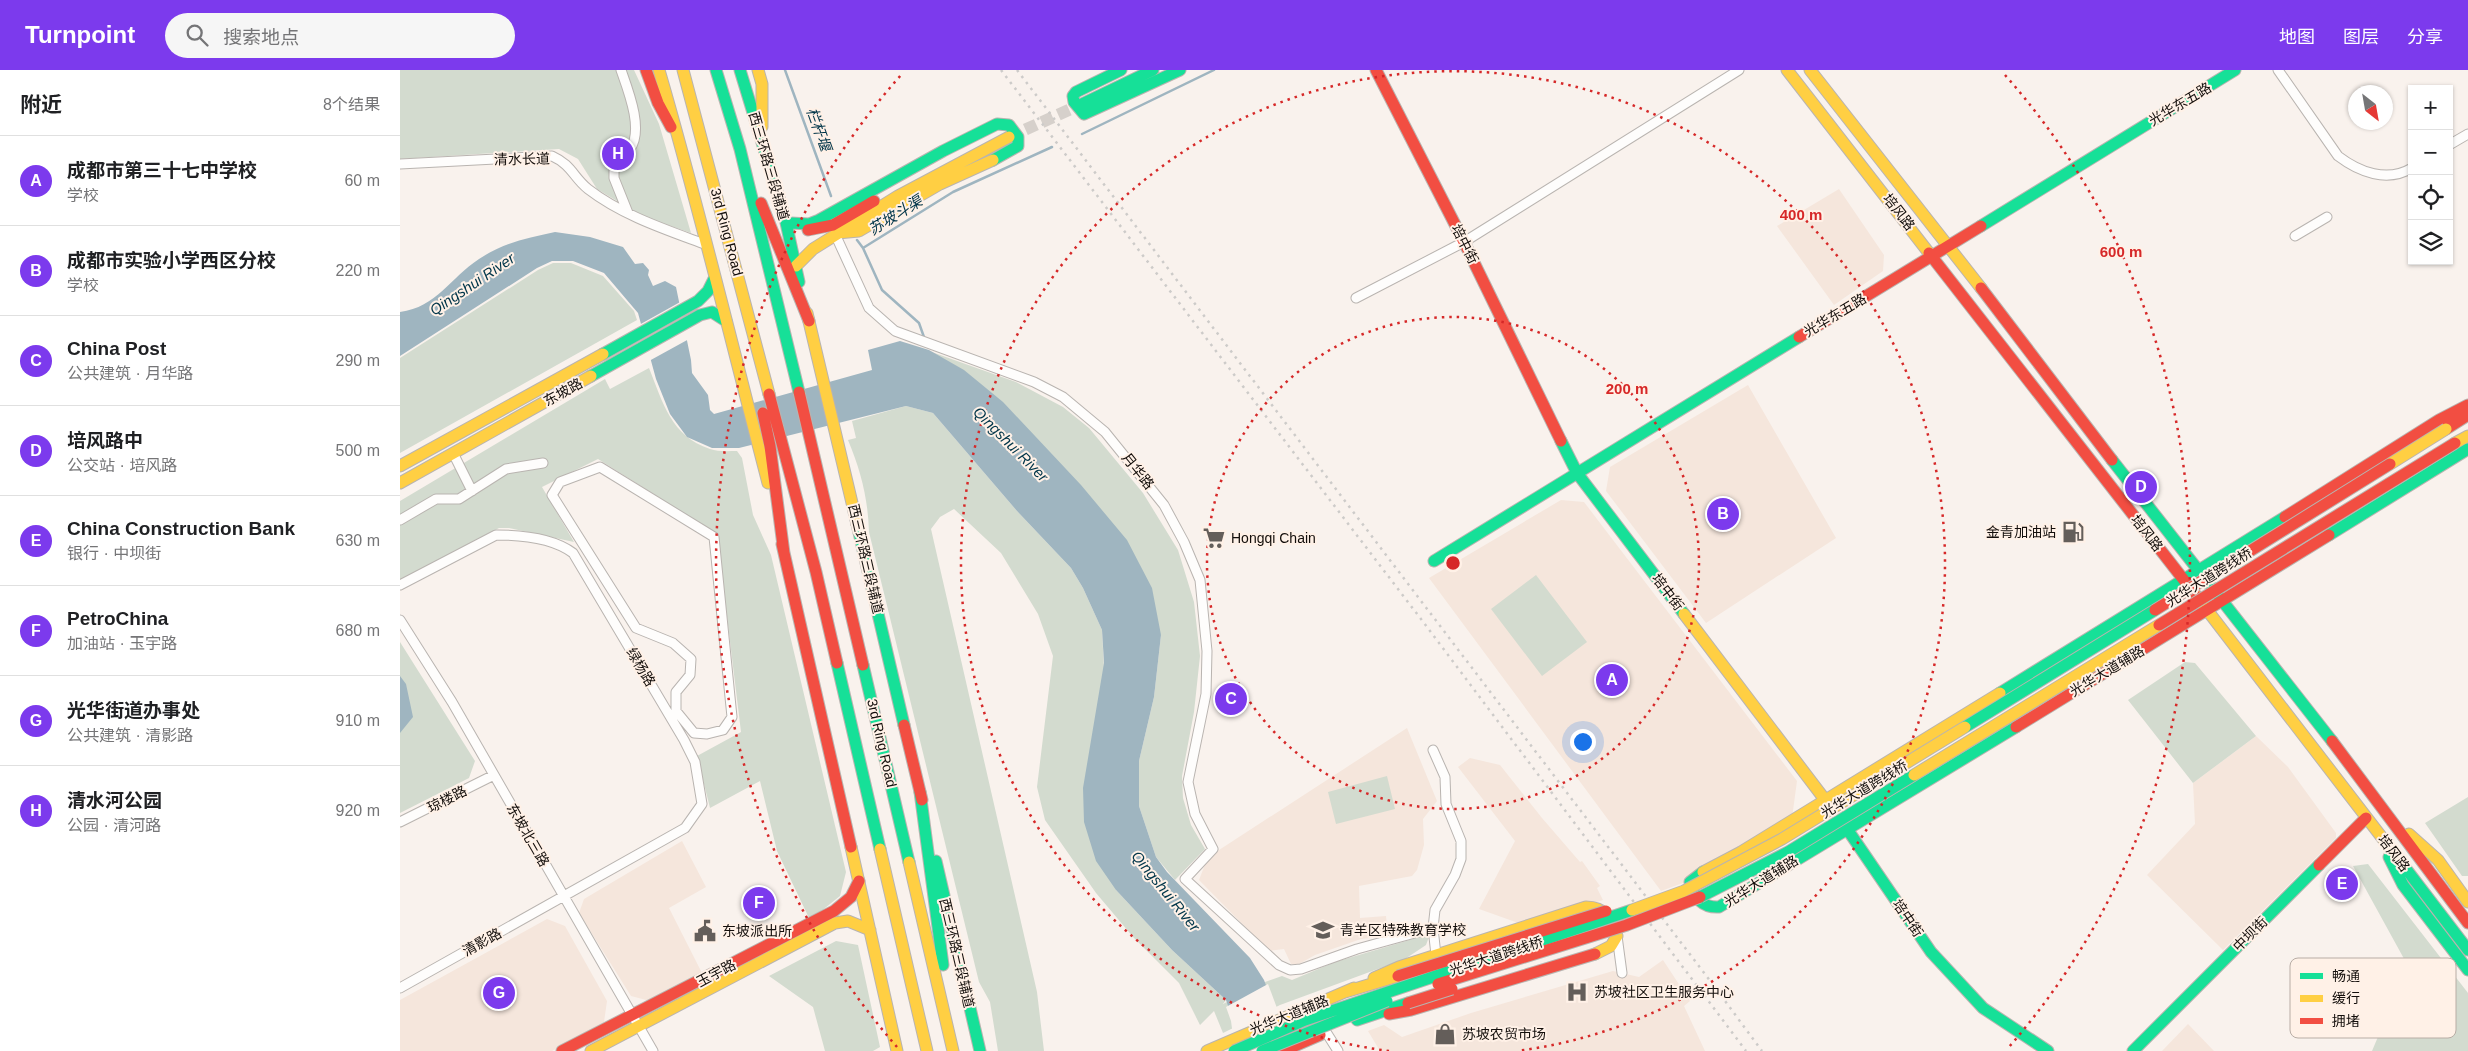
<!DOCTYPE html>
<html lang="zh">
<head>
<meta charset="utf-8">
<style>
	:root { --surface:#fff; --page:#f6f6f6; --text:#202124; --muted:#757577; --line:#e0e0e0; --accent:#7c3aed }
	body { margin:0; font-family:Helvetica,"Noto Sans SC",sans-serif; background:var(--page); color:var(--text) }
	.controls { position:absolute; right:15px; top:15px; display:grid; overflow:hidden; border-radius:0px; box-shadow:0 1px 4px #0004 }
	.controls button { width:45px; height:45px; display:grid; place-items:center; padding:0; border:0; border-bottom:1px solid var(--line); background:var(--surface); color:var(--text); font:25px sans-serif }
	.compass { position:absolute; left:1948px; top:15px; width:45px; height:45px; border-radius:50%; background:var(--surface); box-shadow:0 1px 4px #0004; rotate:149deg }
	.you { position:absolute; left:1182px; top:671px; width:18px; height:18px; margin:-12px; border:4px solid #fff; border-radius:50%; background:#1a73e8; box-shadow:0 0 0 8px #1a73e833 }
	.badge { display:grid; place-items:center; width:32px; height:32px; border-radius:50%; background:var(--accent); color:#fff; font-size:16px; font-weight:700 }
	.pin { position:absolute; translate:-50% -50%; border:2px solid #fff; box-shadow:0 1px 5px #0006 }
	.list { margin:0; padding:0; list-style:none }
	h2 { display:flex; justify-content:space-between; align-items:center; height:65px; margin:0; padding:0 20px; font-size:21px }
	h2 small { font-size:16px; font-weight:400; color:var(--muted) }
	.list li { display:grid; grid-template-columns:32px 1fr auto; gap:15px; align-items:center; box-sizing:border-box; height:90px; padding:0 20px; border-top:1px solid var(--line) }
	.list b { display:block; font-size:19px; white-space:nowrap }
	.list p { margin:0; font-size:16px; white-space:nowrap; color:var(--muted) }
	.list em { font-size:16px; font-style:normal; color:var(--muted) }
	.icon { flex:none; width:28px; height:28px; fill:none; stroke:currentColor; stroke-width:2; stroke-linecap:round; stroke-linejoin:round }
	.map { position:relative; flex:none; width:2068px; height:981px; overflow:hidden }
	header { display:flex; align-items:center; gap:30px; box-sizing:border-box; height:70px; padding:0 25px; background:var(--accent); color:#fff }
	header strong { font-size:24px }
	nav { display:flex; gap:28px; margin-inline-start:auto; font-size:18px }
	.search { width:350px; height:45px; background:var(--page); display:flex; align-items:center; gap:12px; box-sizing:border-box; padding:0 18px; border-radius:28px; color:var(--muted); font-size:19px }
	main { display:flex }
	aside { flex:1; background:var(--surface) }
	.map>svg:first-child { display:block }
	.built { fill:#f5e6dc }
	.green { fill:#d3dbcf }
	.water { fill:#9fb5c0 }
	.pier { fill:#f9f2ed }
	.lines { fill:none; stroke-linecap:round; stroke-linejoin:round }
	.stream { stroke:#9fb5c0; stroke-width:2.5 }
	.secondary-tunnel { stroke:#d6d0cb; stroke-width:12; stroke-dasharray:12 6; stroke-linecap:butt }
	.street-casing { stroke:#b9b4b0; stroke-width:11 }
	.fast-casing { stroke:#b9b4b0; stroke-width:13 }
	.slow-casing { stroke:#b9b4b0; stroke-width:13 }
	.jam-casing { stroke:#b9b4b0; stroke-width:13 }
	.street { stroke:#fefdfc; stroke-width:9 }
	.fast { stroke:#16e098; stroke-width:11 }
	.slow { stroke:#ffcf43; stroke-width:11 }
	.jam { stroke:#f24e42; stroke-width:11 }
	.rail { stroke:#cdcbc9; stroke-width:2.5; stroke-dasharray:2.5 5; stroke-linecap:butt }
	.fast-bridge-casing { stroke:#b9b4b0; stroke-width:13; stroke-linecap:butt }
	.slow-bridge-casing { stroke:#b9b4b0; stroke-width:13; stroke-linecap:butt }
	.jam-bridge-casing { stroke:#b9b4b0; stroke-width:13; stroke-linecap:butt }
	.fast-bridge { stroke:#16e098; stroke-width:11 }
	.slow-bridge { stroke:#ffcf43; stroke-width:11 }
	.jam-bridge { stroke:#f24e42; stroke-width:11 }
	.ring { fill:none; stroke:#d62828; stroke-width:2.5; stroke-dasharray:2.5 5 }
	.labels { text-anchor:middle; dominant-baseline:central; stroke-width:4; stroke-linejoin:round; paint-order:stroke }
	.street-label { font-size:14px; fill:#130e0b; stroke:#fff1e7 }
	.poi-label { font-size:14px; fill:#130e0b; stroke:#fff1e7; text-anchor:start }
	.water-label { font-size:15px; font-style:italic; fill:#003549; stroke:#fff1e7 }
	.key { fill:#fff1e7; stroke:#b8ada5; stroke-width:1 }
	.key-label { font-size:14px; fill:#130e0b }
	.centre { fill:#d62828; stroke:#fff1e7; stroke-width:2.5 }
	.ring-label { font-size:15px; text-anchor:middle; font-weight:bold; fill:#d62828; stroke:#fff1e7; stroke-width:4; stroke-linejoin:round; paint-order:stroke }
</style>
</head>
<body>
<header>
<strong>Turnpoint</strong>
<div class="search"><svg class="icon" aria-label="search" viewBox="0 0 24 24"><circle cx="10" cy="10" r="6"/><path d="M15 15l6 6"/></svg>搜索地点</div>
<nav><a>地图</a><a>图层</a><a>分享</a></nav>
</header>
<main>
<aside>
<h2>附近<small>8个结果</small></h2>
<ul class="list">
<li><span class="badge">A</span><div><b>成都市第三十七中学校</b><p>学校</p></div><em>60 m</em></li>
<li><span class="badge">B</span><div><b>成都市实验小学西区分校</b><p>学校</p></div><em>220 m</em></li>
<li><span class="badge">C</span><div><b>China Post</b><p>公共建筑 · 月华路</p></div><em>290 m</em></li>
<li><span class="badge">D</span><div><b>培风路中</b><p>公交站 · 培风路</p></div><em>500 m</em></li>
<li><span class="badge">E</span><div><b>China Construction Bank</b><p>银行 · 中坝街</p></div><em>630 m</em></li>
<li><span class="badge">F</span><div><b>PetroChina</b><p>加油站 · 玉宇路</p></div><em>680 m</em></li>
<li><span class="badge">G</span><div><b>光华街道办事处</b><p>公共建筑 · 清影路</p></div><em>910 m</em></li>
<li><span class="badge">H</span><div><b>清水河公园</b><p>公园 · 清河路</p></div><em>920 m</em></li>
</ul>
</aside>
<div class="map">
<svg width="2068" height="981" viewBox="0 0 2068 981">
	<rect width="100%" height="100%" fill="#f9f2ed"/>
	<path class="built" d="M1439,119L1484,185L1483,201L1434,235L1377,156Z
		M1348,315L1436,468L1306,553L1206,421L1210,397Z
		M1161,430L1184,432L1397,711L1392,748L1302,806L1261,821L1029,508Z
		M1007,658L1037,731L1023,749L1024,775L1017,800L1012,806L959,816L960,848L986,846L988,866L961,869L915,885L899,894H891L884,879L869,881L799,810L806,792L819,780Z
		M1856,666L1888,697L1936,763V768L1823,880L1747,805L1795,754L1793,713Z
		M1070,688L1100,695L1142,748L1180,792L1182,791L1200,816L1197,818L1203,830L1124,855L1079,839L1115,771L1058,697Z
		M282,771L306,817L269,838L303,905L250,931L231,926L179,843L184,829Z
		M147,849L165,856L207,931L204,952L152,981H0V930Z
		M1263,890L1290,931L1284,936L1305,981H980L968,961L984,955L1002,967L1071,943L1213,901L1239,907Z
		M1788,954L1814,981H1762Z"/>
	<path class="green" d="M0,0H234L259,54L291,163L242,146L197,119L178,89L159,79L0,89Z
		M153,193H171L203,206L234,241L237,250L0,383V288L138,200Z
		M529,281L616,312L663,337L689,358L743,423L778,480L794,532L800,586L794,642L782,706L783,728L791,755L805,779L775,810L756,787L739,736V691L754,627L761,565Z
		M249,298C263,333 271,366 310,379C318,382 329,381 337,381L342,388L353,445L371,485L446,802L440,826L410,850L377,781L360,711L310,738L297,686L341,662L317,464L198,389L142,417L174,472L109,458H99L0,511V431L205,309L210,319Z
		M506,336L533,343L617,441L671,498L683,518L702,560L716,820L772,880L826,930L823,934L865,912L882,906L892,910L935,892L1030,864L1026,875L1005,889L880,935L823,963L814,941L800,955L779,913L734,868L696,823L645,750L637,717L653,586L638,544L601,483L554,439L540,447L531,459L637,922L644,981H598L590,932L579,912L469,462C468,429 461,401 448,370L456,368L452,351Z
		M1136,505L1187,572L1142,606L1091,539Z
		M0,572L75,691L69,708L0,743Z
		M1785,592L1795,593L1856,666L1793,713L1728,630Z
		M987,706L995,739L936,754L928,722Z
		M2068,727V806H2062L2025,753Z
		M1968,794L2068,923V981H1972L2008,896L1953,796Z
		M436,871L458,875L480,977L473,981H425L413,937L369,906Z"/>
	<path class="water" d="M155,162L190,167L223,177L235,194L243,193L249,200L248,205L253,216L265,211L276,217L291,290L292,303L308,325L310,340L314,344L472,300L468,280L500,271L529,280L564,300L603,332L681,415L727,470L752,518L761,565L754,627L739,691V736L756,787L767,802L850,888L864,910L891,981L833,950L826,930L772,880L716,820L696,791L684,752L683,718L704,593L702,560L683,518L671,498L617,441L533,343L506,336L339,378H312L287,367L270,344L256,309L238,243L204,203L173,191H152L137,198L0,286V242C37,237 50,208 79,189C103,173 127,168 155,162Z
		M0,606L6,614L13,647L0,663Z"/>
	<path class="pier" d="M282,231L289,269L249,291L239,255Z
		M868,914L893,981H835L831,951L826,937Z"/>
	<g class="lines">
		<path class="stream" d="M385,0L431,126
			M682,64L814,0
			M457,170L463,178
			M525,270L519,253L482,220L463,178L553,122L652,77"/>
		<path class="secondary-tunnel" d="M609,67L682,34"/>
		<g class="street-casing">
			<path id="street" d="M221,0C228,20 244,60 230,79C225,86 218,90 214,97V108L228,143
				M1878,0L1938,86C1959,102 1987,113 2012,98
				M2049,75L2068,64
				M0,94L152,86C172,95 173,107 188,119C223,146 267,160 307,175
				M435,164L469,238L495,261L634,312L663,327L705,362L764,435L784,472L800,510L807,581L806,624L788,712L795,744L813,779L785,809L879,895L890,900L901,899L957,879L1033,858
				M1895,166L1927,147
				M956,228L1064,172L1339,0
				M53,383L72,421
				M200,397L314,467L332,647L323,660L307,664L294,663L276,641V622L290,605L291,589L273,573L236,558L152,425L160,412Z
				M0,450L36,429H59L106,399L143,393
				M0,515L96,465C121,465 153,468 173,483L284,670L295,692L302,734L285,758L0,918
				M0,550L52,632L253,981
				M1033,680L1045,707L1046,734L1061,771V789L1055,805L1035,840L1033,858L1036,885
				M0,752L94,705
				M1217,866L1222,903
				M926,962L938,981"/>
		</g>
		<g class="fast-casing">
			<path id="fast" d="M316,0L340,79L399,322
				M340,0L385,148L399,212
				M721,0L676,22L673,26L674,32L684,44L780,0
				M682,34L753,0
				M391,153L409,154L419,150L543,81L597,54L609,55L618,67V76L593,90
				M1581,156L1835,0
				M203,284L298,231L308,221L314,209
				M191,306L300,245L312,242L326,251
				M1161,371L1177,403L1284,544
				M1712,390L1932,671
				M457,454L504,655
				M1929,465L2068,379
				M1034,491L1399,267
				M437,593L480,779
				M463,595L509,792
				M1600,623L1885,447
				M520,722L543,895
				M1443,753L1531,882L1583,938L1648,981
				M1990,778L2068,880
				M1989,787L2003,815L2068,900
				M536,791L580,981
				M1303,802L1290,812C1294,828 1303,838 1319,837L1616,657
				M957,950L1008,933
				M1733,981L1919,795"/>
		</g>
		<g class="slow-casing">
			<path id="slow" d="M259,0C299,137 332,275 368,413
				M283,0L369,324
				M358,0L362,14V57
				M1387,0L1529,183
				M1410,0L1581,218
				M437,163L459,161L540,114L593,90
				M396,196L413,179L498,126L609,67
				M407,243L457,454
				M2055,373L2068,366
				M0,396L203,284
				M0,413L191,306
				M1794,523L1990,778
				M1284,544L1429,735
				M2009,764L2038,790L2068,832
				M451,777L497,981
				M480,779L527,981
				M509,792L553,981
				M1303,802L1341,782L1600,623
				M974,908L999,897L1186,837C1205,837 1212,849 1217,866L1211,876L1195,884
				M945,922L998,906
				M191,981L435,853L448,851L470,860
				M807,981L954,918"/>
		</g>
		<g class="jam-casing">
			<path id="jam" d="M246,0L258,33L271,57
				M976,0L1064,172L1161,371
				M361,133L409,251
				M408,160L433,155L474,131
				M1529,183L1794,523
				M1581,218L1712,390
				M1399,267L1581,156
				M399,322L463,595
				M369,324L416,502L437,593
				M363,343L370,376L384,483
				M2046,359L2068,345
				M1885,447L2039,350L2068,335
				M382,474L451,777
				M504,655L522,730
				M1616,657L1929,465
				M1932,671L2068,853
				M1919,795L1966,748
				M989,944L1011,940L1195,884
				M162,981L434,841L451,827L459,811
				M883,981L920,965"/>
		</g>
		<use href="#street" class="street"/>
		<use href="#fast" class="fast"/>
		<use href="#slow" class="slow"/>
		<use href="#jam" class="jam"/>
		<path class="rail" d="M601,0L1024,553L1346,981
			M617,0L1311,912L1362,981"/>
		<g class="fast-bridge-casing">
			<path id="fast-bridge" d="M1565,657L1755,540
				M1300,827L1388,782L1514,705
				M834,981L905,950L1232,840
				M862,981L987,931"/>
		</g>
		<g class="slow-bridge-casing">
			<path id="slow-bridge" d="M1990,394L2046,359
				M1514,705L1759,555
				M1232,840L1284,821L1382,769L1565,657"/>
		</g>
		<g class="jam-bridge-casing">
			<path id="jam-bridge" d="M1755,540L1990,394
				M1759,555L2055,373
				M998,906L1206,841
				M1038,914L1227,855L1300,827
				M1008,933L1052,919"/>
		</g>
		<use href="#fast-bridge" class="fast-bridge"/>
		<use href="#slow-bridge" class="slow-bridge"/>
		<use href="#jam-bridge" class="jam-bridge"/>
	</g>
	<g class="ring">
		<circle cx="1053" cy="493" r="246"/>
		<path d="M989 981A492 492 0 1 1 1117 981"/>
		<path d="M497 977A737 737 0 0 1 501 5M1605 5A737 737 0 0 1 1609 977"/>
	</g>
	<defs>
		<g id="fuel-bare" transform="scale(1.725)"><path d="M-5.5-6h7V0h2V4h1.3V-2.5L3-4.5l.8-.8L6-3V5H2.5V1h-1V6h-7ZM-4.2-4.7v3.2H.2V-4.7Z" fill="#645e5a" stroke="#fff1e7" stroke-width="2.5" paint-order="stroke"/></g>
		<g id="supermarket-bare" transform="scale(1.725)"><path d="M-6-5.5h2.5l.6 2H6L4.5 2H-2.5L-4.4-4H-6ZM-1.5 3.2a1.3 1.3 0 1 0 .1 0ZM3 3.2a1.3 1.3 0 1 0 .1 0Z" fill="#645e5a" stroke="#fff1e7" stroke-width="2.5" paint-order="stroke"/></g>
		<g id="school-bare" transform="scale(1.725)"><path d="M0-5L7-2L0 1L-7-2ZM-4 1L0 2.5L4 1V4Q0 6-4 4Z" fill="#645e5a" stroke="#fff1e7" stroke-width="2.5" paint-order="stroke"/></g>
		<g id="civic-bare" transform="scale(1.725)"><path d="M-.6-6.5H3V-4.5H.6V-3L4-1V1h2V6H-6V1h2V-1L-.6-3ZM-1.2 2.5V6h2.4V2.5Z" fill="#645e5a" stroke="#fff1e7" stroke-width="2.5" paint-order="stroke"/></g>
		<g id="hospital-bare" transform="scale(1.725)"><path d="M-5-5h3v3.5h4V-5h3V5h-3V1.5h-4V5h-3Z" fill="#645e5a" stroke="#fff1e7" stroke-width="2.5" paint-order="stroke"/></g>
		<g id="shop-bare" transform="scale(1.725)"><path d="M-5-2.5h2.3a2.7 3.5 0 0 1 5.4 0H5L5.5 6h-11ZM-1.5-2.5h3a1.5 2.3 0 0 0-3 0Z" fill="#645e5a" stroke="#fff1e7" stroke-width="2.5" paint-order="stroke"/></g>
	</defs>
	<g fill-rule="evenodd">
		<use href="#fuel-bare" x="1673" y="462"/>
		<use href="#supermarket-bare" x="814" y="468"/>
		<use href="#school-bare" x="923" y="860"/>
		<use href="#civic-bare" x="305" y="861"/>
		<use href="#hospital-bare" x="1177" y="922"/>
		<use href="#shop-bare" x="1045" y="964"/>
	</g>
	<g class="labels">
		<g class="street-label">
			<text transform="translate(1780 34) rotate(-31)">光华东五路</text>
			<text transform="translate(122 89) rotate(-1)">清水长道</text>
			<text transform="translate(369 96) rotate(74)">西三环路三段辅道</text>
			<text transform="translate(1499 142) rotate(52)">培风路</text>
			<text transform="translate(327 162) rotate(75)">3rd Ring Road</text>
			<text transform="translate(1065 174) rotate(63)">培中街</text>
			<text transform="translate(1435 245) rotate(-31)">光华东五路</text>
			<text transform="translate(163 322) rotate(-29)">东坡路</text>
			<text transform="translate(738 401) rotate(51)">月华路</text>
			<text transform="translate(1747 463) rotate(52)">培风路</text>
			<text transform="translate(466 489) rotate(77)">西三环路三段辅道</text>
			<text transform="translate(1809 507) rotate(-32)">光华大道跨线桥</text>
			<text transform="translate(1268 522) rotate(53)">培中街</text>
			<text transform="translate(241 597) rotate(59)">绿杨路</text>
			<text transform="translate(1707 601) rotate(-31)">光华大道辅路</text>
			<text transform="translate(482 673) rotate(77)">3rd Ring Road</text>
			<text transform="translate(1464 719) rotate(-31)">光华大道跨线桥</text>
			<text transform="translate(47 729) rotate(-27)">琼楼路</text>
			<text transform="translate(128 765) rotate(60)">东坡北三路</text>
			<text transform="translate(1994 783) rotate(53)">培风路</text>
			<text transform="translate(1361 811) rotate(-32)">光华大道辅路</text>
			<text transform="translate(1508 848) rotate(56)">培中街</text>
			<text transform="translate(1850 864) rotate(-45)">中坝街</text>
			<text transform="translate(82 872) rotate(-29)">清影路</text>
			<text transform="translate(557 883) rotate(77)">西三环路三段辅道</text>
			<text transform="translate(1096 886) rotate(-18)">光华大道跨线桥</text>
			<text transform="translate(316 903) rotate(-28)">玉宇路</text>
			<text transform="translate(889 945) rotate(-22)">光华大道辅路</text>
		</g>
		<g class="poi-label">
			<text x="1656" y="462" text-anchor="end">金青加油站</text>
			<text x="831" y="468">Hongqi Chain</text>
			<text x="940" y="860">青羊区特殊教育学校</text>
			<text x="322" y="861">东坡派出所</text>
			<text x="1194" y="922">苏坡社区卫生服务中心</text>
			<text x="1062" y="964">苏坡农贸市场</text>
		</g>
		<g class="water-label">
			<text transform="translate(419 59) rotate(70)">栏杆堰</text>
			<text transform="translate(495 145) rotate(-32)">苏坡斗渠</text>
			<text transform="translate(72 214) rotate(-34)">Qingshui River</text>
			<text transform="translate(611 374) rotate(45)">Qingshui River</text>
			<text transform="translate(766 821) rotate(51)">Qingshui River</text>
		</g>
	</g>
	<rect x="1890" y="888" width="166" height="80" rx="8" class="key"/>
	<rect x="1900" y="903" width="23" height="6" fill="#16e098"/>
	<rect x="1900" y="925" width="23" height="7" fill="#ffcf43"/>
	<rect x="1900" y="948" width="23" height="6" fill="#f24e42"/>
	<g class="key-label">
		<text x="1932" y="911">畅通</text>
		<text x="1932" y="933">缓行</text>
		<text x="1932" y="956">拥堵</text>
	</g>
	<circle cx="1053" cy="493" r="8" class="centre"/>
	<g class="ring-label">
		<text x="1401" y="150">400 m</text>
		<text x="1721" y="187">600 m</text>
		<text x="1227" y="324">200 m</text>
	</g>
</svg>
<div class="controls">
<button>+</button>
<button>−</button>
<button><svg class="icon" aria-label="locate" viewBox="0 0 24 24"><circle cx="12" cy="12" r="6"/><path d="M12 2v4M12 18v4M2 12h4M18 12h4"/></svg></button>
<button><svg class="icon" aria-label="layers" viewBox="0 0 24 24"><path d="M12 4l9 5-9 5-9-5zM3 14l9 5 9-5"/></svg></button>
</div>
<svg class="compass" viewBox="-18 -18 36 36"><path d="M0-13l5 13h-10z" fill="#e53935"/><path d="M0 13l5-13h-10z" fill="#757577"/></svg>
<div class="you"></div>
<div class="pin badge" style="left:1212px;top:610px">A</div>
<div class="pin badge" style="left:1323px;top:444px">B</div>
<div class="pin badge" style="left:831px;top:629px">C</div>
<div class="pin badge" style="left:1741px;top:417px">D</div>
<div class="pin badge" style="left:1942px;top:814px">E</div>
<div class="pin badge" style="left:359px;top:833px">F</div>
<div class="pin badge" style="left:99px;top:923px">G</div>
<div class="pin badge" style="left:218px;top:84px">H</div>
</div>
</main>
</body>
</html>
